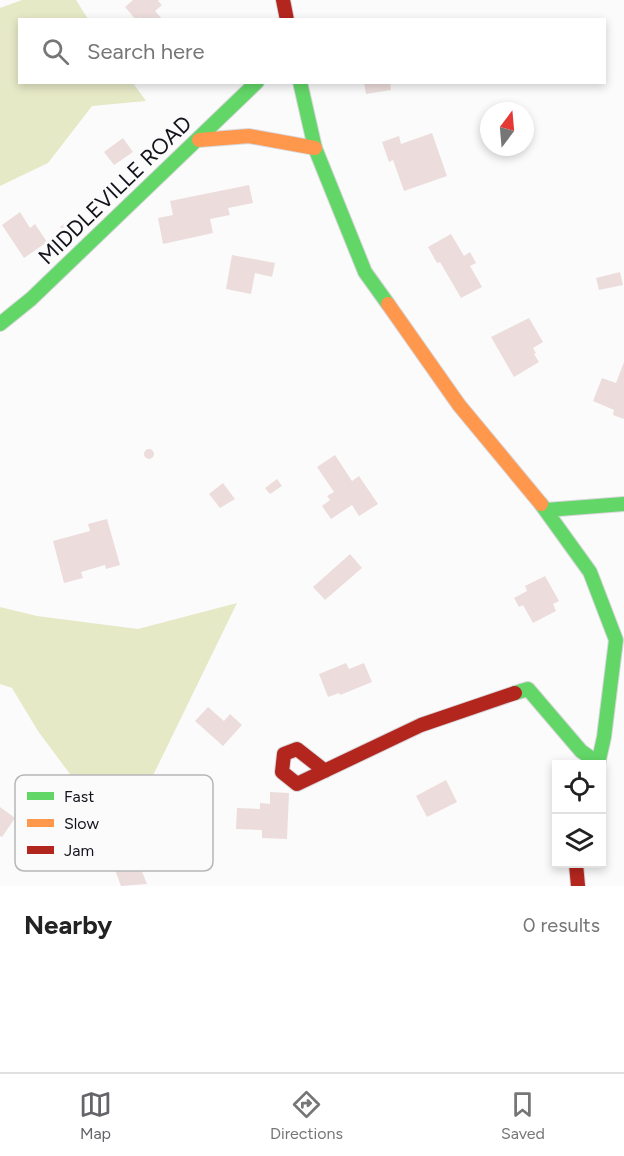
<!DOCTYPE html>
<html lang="en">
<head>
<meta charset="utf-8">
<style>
	:root { --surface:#fff; --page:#f2f2f2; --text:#222; --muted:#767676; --line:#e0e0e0; --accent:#656469 }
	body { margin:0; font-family:Figtree,sans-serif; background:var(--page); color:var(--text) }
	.controls { position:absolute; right:18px; bottom:18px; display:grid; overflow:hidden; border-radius:0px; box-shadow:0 3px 9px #0003 }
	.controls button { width:54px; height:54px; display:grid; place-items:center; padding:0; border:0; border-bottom:2px solid var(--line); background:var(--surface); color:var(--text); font:30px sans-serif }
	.compass { position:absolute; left:480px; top:102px; width:54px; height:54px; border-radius:50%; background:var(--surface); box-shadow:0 3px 9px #0003; rotate:16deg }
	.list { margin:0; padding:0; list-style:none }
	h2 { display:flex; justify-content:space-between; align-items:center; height:78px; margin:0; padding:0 24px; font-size:26px }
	h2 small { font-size:20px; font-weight:400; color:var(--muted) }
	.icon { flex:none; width:33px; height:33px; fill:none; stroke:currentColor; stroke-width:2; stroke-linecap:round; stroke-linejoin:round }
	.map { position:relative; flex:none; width:624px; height:886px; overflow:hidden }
	.search { position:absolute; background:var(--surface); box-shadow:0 3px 9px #0003; left:18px; right:18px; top:18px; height:66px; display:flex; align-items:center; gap:15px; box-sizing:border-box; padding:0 21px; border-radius:0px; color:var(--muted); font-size:22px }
	.sheet { height:186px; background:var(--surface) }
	nav { display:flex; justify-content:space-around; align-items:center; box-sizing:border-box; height:84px; border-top:2px solid var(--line); background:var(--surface); font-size:16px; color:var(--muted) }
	nav a { display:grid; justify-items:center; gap:3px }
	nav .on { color:var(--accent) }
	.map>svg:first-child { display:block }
	.green { fill:#e6e9c6 }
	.building { fill:#ecdddc }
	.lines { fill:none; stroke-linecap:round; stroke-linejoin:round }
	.fast-casing { stroke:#d8d7dc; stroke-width:16 }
	.slow-casing { stroke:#d8d7dc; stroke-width:16 }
	.jam-casing { stroke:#d8d7dc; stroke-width:16 }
	.fast { stroke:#63d668; stroke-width:14 }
	.slow { stroke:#ff974d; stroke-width:14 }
	.jam { stroke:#b3261e; stroke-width:14 }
	.labels { text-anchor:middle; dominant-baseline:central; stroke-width:6; stroke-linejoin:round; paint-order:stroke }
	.street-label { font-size:22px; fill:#14121b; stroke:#fbfbfb }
	.key { fill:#fbfbfb; stroke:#b6b5b8; stroke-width:1.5 }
	.key-label { font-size:16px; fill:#14121b }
</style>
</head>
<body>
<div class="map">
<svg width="624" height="886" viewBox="0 0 624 886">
	<rect width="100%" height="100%" fill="#fbfbfb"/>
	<path class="green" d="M22,0H76L88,19L20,20V82L133,83L146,101L92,106L48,163L0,186V8Z
		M237,603L144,794L93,805L38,731L12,688L0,684V607L37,616L138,629Z"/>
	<path class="building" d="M133,0H159L158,1L162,5L155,11L163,20H142L140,17L136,20L125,7Z
		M364,82H390L391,90L366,94Z
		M432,133L447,176L404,191L393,160L389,162L382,142L399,136L401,144Z
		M123,138L133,152L114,165L104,152Z
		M249,185L253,203L228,208L230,215L210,219L213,233L163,244L158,218L173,215L170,201Z
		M20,212L30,228L35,224L47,242L24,258L2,225Z
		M69,220L74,226L65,233L60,227Z
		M451,234L464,256L470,252L476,263L470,266L482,287L461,298L440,262L437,263L428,247Z
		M232,255L275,263L272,277L255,273L251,294L226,289Z
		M620,272L623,285L599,290L596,278Z
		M529,318L543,342L533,348L536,353L534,354L539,362L514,377L491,337Z
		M624,362V419L613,415L614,410L593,401L602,378L616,383Z
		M144 454a5 5 0 1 1 10 0a5 5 0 1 1-10 0Z
		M335,455L352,481L359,476L378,504L359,516L352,505L331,519L322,506L330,500L327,496L334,492L317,467Z
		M277,479L282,486L270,494L265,488Z
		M223,483L235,499L220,508L209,494Z
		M107,519L120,565L106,569L105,565L81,572L83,578L64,583L53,541L90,531L88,524Z
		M350,554L362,568L325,600L313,587Z
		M545,576L559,601L553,604L556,611L533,623L523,605L519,607L514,598L527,591L525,586Z
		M346,663L349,669L364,663L372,682L340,695L339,693L328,697L319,674Z
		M208,707L224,721L230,714L242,725L223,746L195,721Z
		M446,780L457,802L427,817L416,796Z
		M270,792L289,793L287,839L262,838V830L236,829L237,808L260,809V803L270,804Z
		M0,807L15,818L2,837L0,836Z
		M139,836L144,838L150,852L136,857L147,884L121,886L109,854L130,846L129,838Z"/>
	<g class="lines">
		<g class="fast-casing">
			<path id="fast" d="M300,82L315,148L365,272L388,304
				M0,324L31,299L257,82
				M541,504L590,572L616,640L604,737L598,764
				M546,510L624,504
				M515,693L528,689L581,751L598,763"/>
		</g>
		<g class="slow-casing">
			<path id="slow" d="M199,140L249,136L315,148
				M388,304L459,405L541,504"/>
		</g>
		<g class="jam-casing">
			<path id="jam" d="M283,0L287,20
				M325,771L297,749L284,754L282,772L297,784L421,725L515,693
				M576,864L578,886"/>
		</g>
		<use href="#fast" class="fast"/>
		<use href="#slow" class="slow"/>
		<use href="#jam" class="jam"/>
	</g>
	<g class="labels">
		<g class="street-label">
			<text transform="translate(115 190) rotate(-44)">MIDDLEVILLE ROAD</text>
		</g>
	</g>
	<rect x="15" y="775" width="198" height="96" rx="9" class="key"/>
	<rect x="27" y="792" width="27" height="8" fill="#63d668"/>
	<rect x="27" y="819" width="27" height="8" fill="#ff974d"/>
	<rect x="27" y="846" width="27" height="8" fill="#b3261e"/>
	<g class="key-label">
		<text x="64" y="802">Fast</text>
		<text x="64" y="829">Slow</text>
		<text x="64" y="856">Jam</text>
	</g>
</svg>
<div class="controls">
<button><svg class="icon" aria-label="locate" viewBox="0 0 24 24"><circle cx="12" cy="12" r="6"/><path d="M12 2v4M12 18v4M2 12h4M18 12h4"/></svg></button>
<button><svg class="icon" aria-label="layers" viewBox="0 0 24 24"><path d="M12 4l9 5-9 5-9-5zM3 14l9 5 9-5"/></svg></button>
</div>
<svg class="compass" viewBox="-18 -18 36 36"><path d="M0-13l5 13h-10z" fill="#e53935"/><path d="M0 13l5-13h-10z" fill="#767676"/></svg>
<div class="search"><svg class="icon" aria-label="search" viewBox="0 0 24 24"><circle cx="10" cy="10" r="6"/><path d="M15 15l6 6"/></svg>Search here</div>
</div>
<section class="sheet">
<h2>Nearby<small>0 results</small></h2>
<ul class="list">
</ul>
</section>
<nav>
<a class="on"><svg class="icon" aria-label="map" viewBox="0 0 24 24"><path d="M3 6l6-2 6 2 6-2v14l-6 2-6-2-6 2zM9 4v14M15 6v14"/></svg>Map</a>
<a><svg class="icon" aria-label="directions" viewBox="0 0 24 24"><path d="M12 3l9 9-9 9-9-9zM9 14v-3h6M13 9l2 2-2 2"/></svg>Directions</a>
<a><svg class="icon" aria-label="saved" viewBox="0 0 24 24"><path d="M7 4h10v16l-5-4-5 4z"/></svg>Saved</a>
</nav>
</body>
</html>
